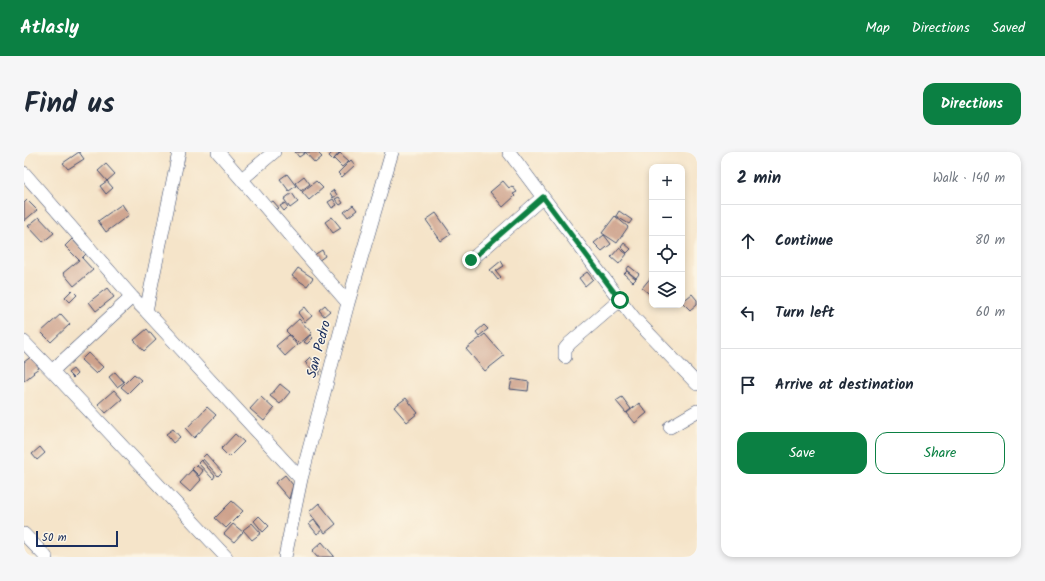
<!DOCTYPE html>
<html lang="en">
<head>
<meta charset="utf-8">
<style>
	:root { --surface:#fff; --page:#f6f6f7; --text:#1f2937; --muted:#747a83; --line:#e0e1e3; --accent:#0b8043 }
	body { margin:0; font-family:Kalam,sans-serif; background:var(--page); color:var(--text) }
	.controls { position:absolute; right:12px; top:12px; display:grid; overflow:hidden; border-radius:8px; box-shadow:0 2px 6px #0003 }
	.controls button { width:36px; height:36px; display:grid; place-items:center; padding:0; border:0; border-bottom:1px solid var(--line); background:var(--surface); color:var(--text); font:20px sans-serif }
	.scale { position:absolute; left:12px; bottom:10px; width:82px; box-sizing:border-box; padding-left:4px; border:2px solid #1b2f5e; border-top:0; font-size:11px; line-height:14px; white-space:nowrap; color:#1b2f5e; -webkit-text-stroke:3px #fcf5e5; paint-order:stroke }
	.stop { position:absolute; width:12px; height:12px; margin:-9px; border:3px solid #0b8043; border-radius:50%; background:#fff }
	.stop.end { background:#0b8043; border-color:#fff; box-shadow:0 1px 4px #0008 }
	.list { margin:0; padding:0; list-style:none }
	h2 { display:flex; justify-content:space-between; align-items:center; height:52px; margin:0; padding:0 16px; font-size:17px }
	h2 small { font-size:13px; font-weight:400; color:var(--muted) }
	.list li { display:grid; grid-template-columns:26px 1fr auto; gap:12px; align-items:center; box-sizing:border-box; height:72px; padding:0 16px; border-top:1px solid var(--line) }
	.list b { display:block; font-size:15px; white-space:nowrap }
	.list em { font-size:13px; font-style:normal; color:var(--muted) }
	.actions { display:flex; gap:8px; padding:12px 16px }
	.actions a { flex:1; padding:9px 0; border:1px solid var(--accent); border-radius:12px; text-align:center; font-size:14px; color:var(--accent) }
	.actions .main { background:var(--accent); color:#fff }
	.icon { flex:none; width:22px; height:22px; fill:none; stroke:currentColor; stroke-width:2; stroke-linecap:round; stroke-linejoin:round }
	.map { position:relative; flex:none; width:673px; height:405px; overflow:hidden; border-radius:12px }
	header { display:flex; align-items:center; gap:24px; box-sizing:border-box; height:56px; padding:0 20px; background:var(--accent); color:#fff }
	header strong { font-size:19px }
	nav { display:flex; gap:22px; margin-inline-start:auto; font-size:14px }
	.intro { display:flex; align-items:center; justify-content:space-between; box-sizing:border-box; height:96px; padding:0 24px }
	h1 { margin:0; font-size:28px }
	.button { padding:10px 18px; border-radius:12px; background:var(--accent); color:#fff; font-size:14px; font-weight:700 }
	main { display:flex; gap:24px; padding:0 24px }
	aside { flex:1; background:var(--surface); border-radius:12px; box-shadow:0 2px 6px #0003 }
	.map>svg:first-child { display:block }
	.building { fill:#cea28c }
	.lines { fill:none; stroke-linecap:round; stroke-linejoin:round }
	.minor-casing { stroke:#3c4a6e; stroke-width:14 }
	.minor { stroke:#fff; stroke-width:13 }
	.route { stroke:#0b8043; stroke-width:5 }
	.labels { text-anchor:middle; dominant-baseline:central; stroke-width:3; stroke-linejoin:round; paint-order:stroke }
	.street-label { font-size:14px; fill:#1b2f5e; stroke:#fcf5e5 }
</style>
</head>
<body>
<header>
<strong>Atlasly</strong>
<nav><a>Map</a><a>Directions</a><a>Saved</a></nav>
</header>
<div class="intro"><h1>Find us</h1><a class="button">Directions</a></div>
<main>
<div class="map">
<svg width="673" height="405" viewBox="0 0 673 405">
	<rect width="100%" height="100%" fill="#fcf5e5"/>
	<filter id="ink" filterUnits="userSpaceOnUse"><feTurbulence type="fractalNoise" baseFrequency=".025" numOctaves="2"/><feDisplacementMap in="SourceGraphic" scale="8" xChannelSelector="R" yChannelSelector="G"/><feConvolveMatrix kernelMatrix="1 2 1 2 8 2 1 2 1" color-interpolation-filters="sRGB"/></filter>
	<filter id="wash" filterUnits="userSpaceOnUse"><feTurbulence type="fractalNoise" baseFrequency=".012" numOctaves="4" result="noise"/><feDisplacementMap in="SourceGraphic" scale="16" xChannelSelector="R" yChannelSelector="G"/><feGaussianBlur stdDeviation="0.9" result="paint"/><feColorMatrix in="noise" values="0 0 0 0 0 0 0 0 0 0 0 0 0 0 0 0 0 1.4 0 .05"/><feComposite in="paint" operator="in"/></filter>
	<g filter="url(#wash)">
		<rect width="100%" height="100%" fill="#f5e4c9"/>
		<g id="blocks">
			<path class="building" d="M55,0L60,7L44,17L39,11Z
				M271,0H280L281,1L275,5Z
				M281,0H293L298,5L291,11Z
				M309,0H316L309,8L305,4Z
				M316,1L325,9L318,15L310,7Z
				M327,8L331,13L318,25L314,21Z
				M82,12L91,22L83,29L74,19Z
				M263,22L272,34L265,39L256,27Z
				M280,24L286,32L277,39L271,31Z
				M83,29L89,36L82,42L76,34Z
				M292,29L299,36L285,48L278,40Z
				M479,29L485,36L488,34L493,40L489,42L491,44L479,55L466,40Z
				M310,38L313,43L309,46L306,41Z
				M268,41L274,50L266,56L260,47Z
				M315,45L319,51L316,53L311,47Z
				M309,47L313,53L308,56L304,50Z
				M3,48L13,58L0,69V51Z
				M249,49L255,56L252,58L246,51Z
				M261,51L264,55L260,59L256,54Z
				M98,52L105,63L82,80L74,69Z
				M329,53L333,58L324,65L320,60Z
				M595,59L608,68L605,72L592,64Z
				M412,61L427,82L417,89L402,68Z
				M591,64L604,75L593,91L578,81Z
				M15,65L30,81L19,90L4,74Z
				M308,65L317,76L309,81L301,70Z
				M580,83L587,92L578,99L570,91Z
				M48,87L62,102L58,106L69,118L50,134L39,121L55,108L41,94Z
				M600,91L607,97L603,101L597,95Z
				M595,96L603,102L595,112L587,105Z
				M298,98L301,104L294,109L290,103Z
				M477,109L480,114L472,119L477,125L474,128L466,118Z
				M605,114L615,122L612,126L602,118Z
				M274,116L289,126L283,134L268,124Z
				M603,119L612,127L609,130L600,122Z
				M563,120L569,127L561,134L555,126Z
				M628,124V144L618,136Z
				M83,136L90,145L72,159L65,150Z
				M48,138L53,143L46,150L41,145Z
				M668,142L673,148V152L666,158L658,150Z
				M301,153L306,159L300,164L295,158Z
				M281,155L288,164L281,170L274,161Z
				M37,162L46,172L27,190L17,180Z
				M275,167L288,181L275,192L262,179Z
				M460,173L464,177L455,184L452,180Z
				M123,177L132,188L120,199L110,188Z
				M461,182L480,204L461,219L442,197Z
				M265,183L273,193L261,204L252,194Z
				M286,183L289,186L283,192L280,190Z
				M64,201L79,215L72,222L57,208Z
				M8,204L15,216L9,220L10,221L0,229V210Z
				M286,205L292,212L290,220L281,210Z
				M293,213L297,217L295,223L291,220Z
				M49,217L53,222L49,226L44,221Z
				M91,220L100,230L93,235L85,225Z
				M110,222L117,228L104,241L97,235Z
				M488,227L505,230L504,239L486,237Z
				M256,232L266,240L256,252L246,244Z
				M90,238L98,247L82,261L74,252Z
				M237,245L250,257L240,269L226,257Z
				M598,245L607,257L602,261L592,249Z
				M382,246L394,261L383,270L370,255Z
				M615,251L623,261L611,271L603,261Z
				M183,255L192,263L170,286L162,277Z
				M149,277L156,285L149,291L142,282Z
				M211,282L220,290L205,305L197,297Z
				M16,295L21,301L13,308L8,302Z
				M182,302L198,320L194,324L178,306Z
				M177,308L191,324L189,327L174,311Z
				M172,313L179,319L175,324L168,317Z
				M168,318L177,328L166,340L156,331Z
				M261,323L269,333L265,347L251,331Z
				M208,349L219,359L202,376L191,366Z
				M295,351L312,372L301,381L285,360Z
				M235,364L245,374L239,380L230,369Z
				M290,368L298,378L293,382L285,372Z
				M228,371L237,381L228,388L219,378Z
				M209,372L219,380L210,390L200,382Z
				M298,390L310,404L308,405H293L288,399Z"/>
		</g>
	</g>
	<g filter="url(#ink)">
		<use href="#blocks" fill-opacity="0" stroke="#3c4a6e" stroke-width="1"/>
		<g class="lines">
			<g class="minor-casing">
				<path id="minor" d="M194,0L324,151
					M485,0L596,148L610,166L673,232
					M0,21L108,145L122,159L277,327
					M218,27L250,0
					M447,108L519,45
					M122,159L155,0
					M0,190L28,219L202,405
					M541,205V197L546,191L596,148
					M28,219L108,145
					M646,275L673,259
					M0,382L22,405
					M261,405L277,327L324,151L368,0"/>
			</g>
			<use href="#minor" class="minor"/>
		</g>
	</g>
	<g class="lines" filter="url(#ink)">
		<path class="route" d="M447,108L519,45L596,148"/>
	</g>
	<g class="labels">
		<g class="street-label">
			<text transform="translate(295 197) rotate(-75)">San Pedro</text>
		</g>
	</g>
</svg>
<div class="controls">
<button>+</button>
<button>−</button>
<button><svg class="icon" aria-label="locate" viewBox="0 0 24 24"><circle cx="12" cy="12" r="6"/><path d="M12 2v4M12 18v4M2 12h4M18 12h4"/></svg></button>
<button><svg class="icon" aria-label="layers" viewBox="0 0 24 24"><path d="M12 4l9 5-9 5-9-5zM3 14l9 5 9-5"/></svg></button>
</div>
<div class="scale">50 m</div>
<div class="stop" style="left:596px;top:148px"></div>
<div class="stop end" style="left:447px;top:108px"></div>
</div>
<aside>
<h2>2 min<small>Walk · 140 m</small></h2>
<ul class="list">
<li><svg class="icon" aria-label="ahead" viewBox="0 0 24 24"><path d="M12 20V5M6 11l6-6 6 6"/></svg><div><b>Continue</b></div><em>80 m</em></li>
<li><svg class="icon" aria-label="left" viewBox="0 0 24 24"><path d="M17 20v-9H6M10 6l-5 5 5 5"/></svg><div><b>Turn left</b></div><em>60 m</em></li>
<li><svg class="icon" aria-label="arrive" viewBox="0 0 24 24"><path d="M6 21V4h12l-3 4 3 4H6"/></svg><div><b>Arrive at destination</b></div></li>
</ul>
<div class="actions"><a class="main">Save</a><a>Share</a></div>
</aside>
</main>
</body>
</html>
